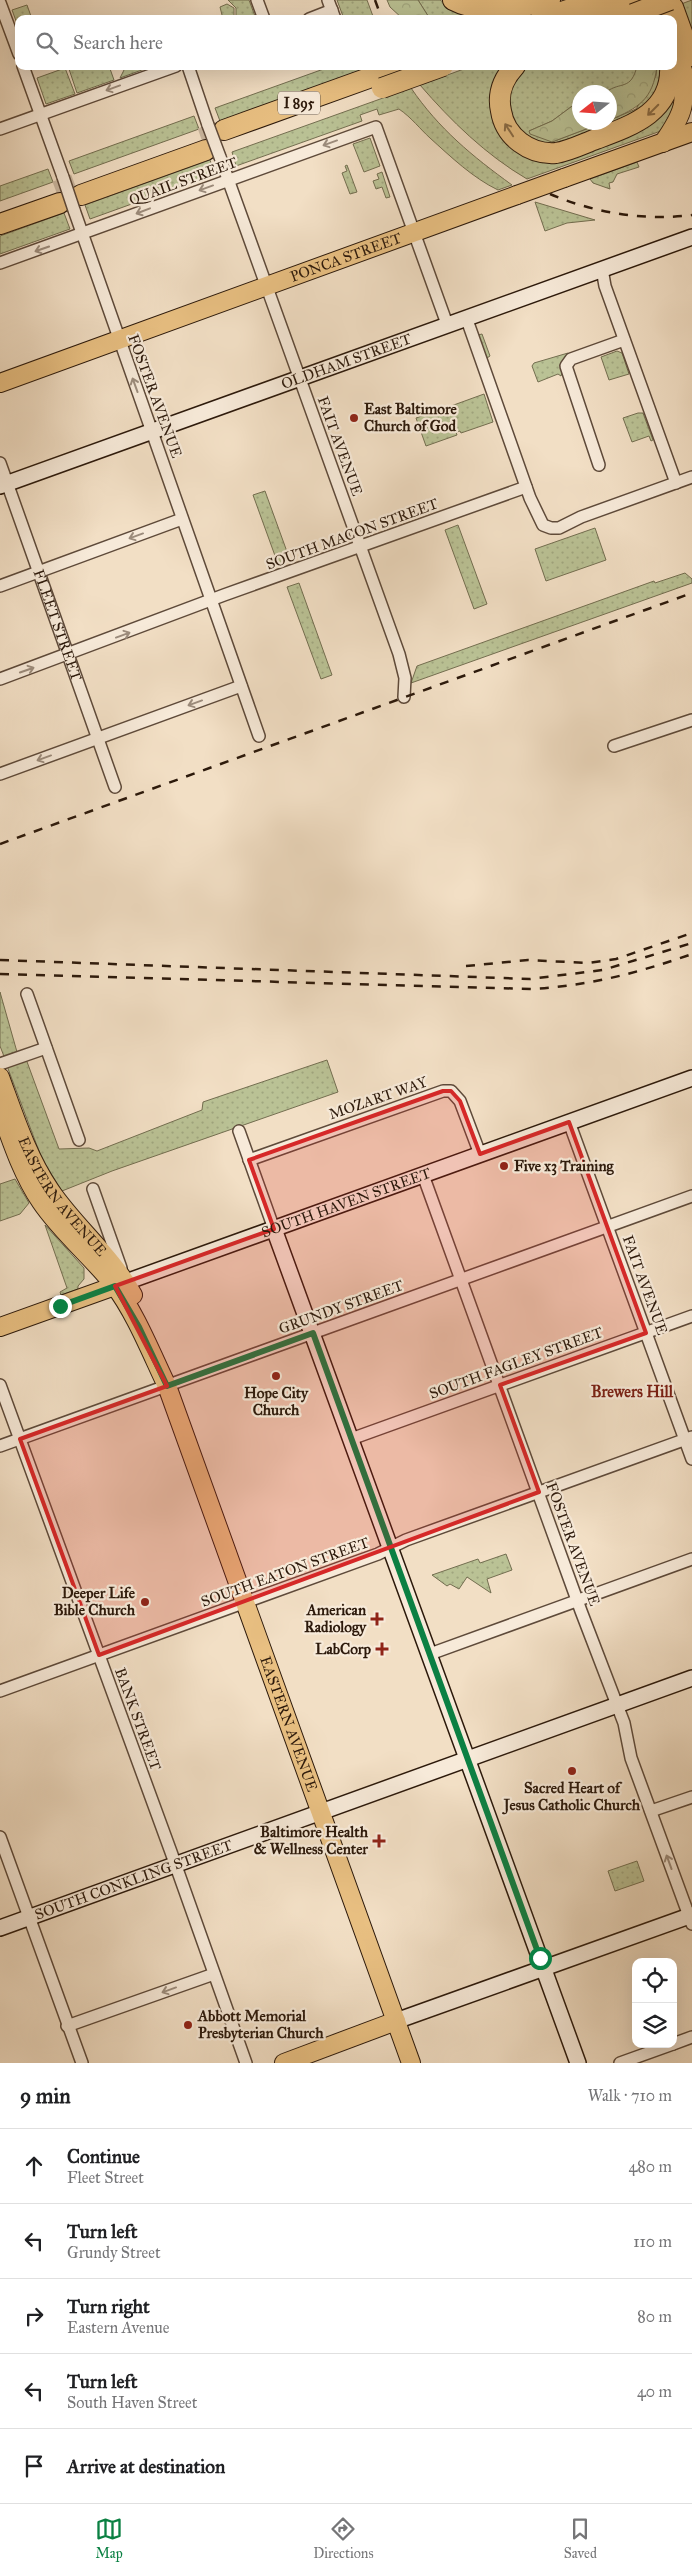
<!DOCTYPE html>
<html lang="en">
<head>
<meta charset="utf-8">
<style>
	:root { --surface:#fff; --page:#f6f6f6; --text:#202124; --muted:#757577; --line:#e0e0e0; --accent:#0b8043 }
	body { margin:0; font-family:"IM FELL Great Primer",serif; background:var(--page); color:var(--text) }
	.controls { position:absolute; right:15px; bottom:15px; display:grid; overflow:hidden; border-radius:10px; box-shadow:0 5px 20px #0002 }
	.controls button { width:45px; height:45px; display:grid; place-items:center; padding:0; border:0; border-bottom:1px solid var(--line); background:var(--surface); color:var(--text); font:25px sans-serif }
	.compass { position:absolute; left:572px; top:85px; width:45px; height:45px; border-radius:50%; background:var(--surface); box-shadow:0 5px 20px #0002; rotate:253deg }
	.stop { position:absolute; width:15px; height:15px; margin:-11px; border:4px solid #0b8043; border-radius:50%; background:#fff }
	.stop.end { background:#0b8043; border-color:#fff; box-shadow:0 1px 5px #0008 }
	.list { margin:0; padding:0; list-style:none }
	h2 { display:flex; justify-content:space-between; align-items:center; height:65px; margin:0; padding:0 20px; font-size:21px }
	h2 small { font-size:16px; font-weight:400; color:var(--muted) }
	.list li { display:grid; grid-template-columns:32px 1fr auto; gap:15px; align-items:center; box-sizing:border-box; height:75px; padding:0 20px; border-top:1px solid var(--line) }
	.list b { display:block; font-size:19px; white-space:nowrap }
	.list p { margin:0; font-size:16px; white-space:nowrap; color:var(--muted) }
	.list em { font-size:16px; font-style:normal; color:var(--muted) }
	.icon { flex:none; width:28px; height:28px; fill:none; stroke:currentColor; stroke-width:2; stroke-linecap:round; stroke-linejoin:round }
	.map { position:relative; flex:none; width:692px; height:2063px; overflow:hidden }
	.search { position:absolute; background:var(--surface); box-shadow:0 5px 20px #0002; left:15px; right:15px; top:15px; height:55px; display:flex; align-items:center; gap:12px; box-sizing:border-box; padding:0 18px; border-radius:10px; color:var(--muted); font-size:19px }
	.sheet { height:440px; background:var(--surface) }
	nav { display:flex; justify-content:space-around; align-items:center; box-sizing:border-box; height:70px; border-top:1px solid var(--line); background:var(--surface); font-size:14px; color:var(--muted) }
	nav a { display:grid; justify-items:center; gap:2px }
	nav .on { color:var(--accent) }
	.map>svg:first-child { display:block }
	.grass { fill:url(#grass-dots); stroke:#736e50 }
	.forest { fill:url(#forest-crowns); stroke:#736e50 }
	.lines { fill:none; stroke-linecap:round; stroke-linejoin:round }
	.highway-tunnel { stroke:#cab7a0; stroke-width:20; stroke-dasharray:20 10; stroke-linecap:butt }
	.street-casing { stroke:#5e4a3a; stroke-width:14 }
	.secondary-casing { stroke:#2c190b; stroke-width:18 }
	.primary-casing { stroke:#2c190b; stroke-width:20 }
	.highway-casing { stroke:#2c190b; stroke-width:22 }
	.street { stroke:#f7ead9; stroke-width:11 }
	.secondary { stroke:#f7ead9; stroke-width:15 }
	.primary { stroke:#e9c082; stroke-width:18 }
	.highway { stroke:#e9c082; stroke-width:20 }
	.rail { stroke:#2c190b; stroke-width:2.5; stroke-dasharray:9 9; stroke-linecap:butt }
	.street-bridge-casing { stroke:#5e4a3a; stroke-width:14; stroke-linecap:butt }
	.primary-bridge-casing { stroke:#2c190b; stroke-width:20; stroke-linecap:butt }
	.highway-bridge-casing { stroke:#2c190b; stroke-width:22; stroke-linecap:butt }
	.street-bridge { stroke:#f7ead9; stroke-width:11 }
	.primary-bridge { stroke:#e9c082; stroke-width:18 }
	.highway-bridge { stroke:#e9c082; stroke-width:20 }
	.oneway { stroke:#9c8c7c }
	.oneway2 { stroke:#8a6c46 }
	.route { stroke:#0b8043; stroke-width:6 }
	.marked { fill:#d62828; fill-opacity:0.2; stroke:#d62828; stroke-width:4; stroke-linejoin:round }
	.poi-dot { fill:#8f2418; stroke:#f7ead9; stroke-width:2 }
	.labels { text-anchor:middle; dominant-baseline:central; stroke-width:4.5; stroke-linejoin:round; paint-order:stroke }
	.shield { fill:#f7ead9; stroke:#695849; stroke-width:1 }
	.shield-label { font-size:14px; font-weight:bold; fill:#2c190b }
	.street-label { font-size:15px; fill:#2c190b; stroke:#f7ead9 }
	.poi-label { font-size:15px; font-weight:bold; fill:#2c190b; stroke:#f7ead9; text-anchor:end }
	.neighbourhood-label { font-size:16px; font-weight:bold; fill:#7a1f14; stroke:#f7ead9 }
</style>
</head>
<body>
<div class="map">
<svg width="692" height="2063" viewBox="0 0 692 2063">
	<defs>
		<pattern id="grass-dots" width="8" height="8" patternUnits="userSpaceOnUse" patternTransform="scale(1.25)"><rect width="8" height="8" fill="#bac295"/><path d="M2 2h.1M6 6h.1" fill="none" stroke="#a0a67f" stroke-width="1.8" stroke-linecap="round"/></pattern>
		<pattern id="forest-crowns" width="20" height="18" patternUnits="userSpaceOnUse" patternTransform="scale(1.25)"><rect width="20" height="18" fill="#bac295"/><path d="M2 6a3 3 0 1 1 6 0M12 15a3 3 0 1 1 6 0" fill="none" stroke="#a0a67f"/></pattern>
	</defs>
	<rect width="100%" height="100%" fill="#f2dfc5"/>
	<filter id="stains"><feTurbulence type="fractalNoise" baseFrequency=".004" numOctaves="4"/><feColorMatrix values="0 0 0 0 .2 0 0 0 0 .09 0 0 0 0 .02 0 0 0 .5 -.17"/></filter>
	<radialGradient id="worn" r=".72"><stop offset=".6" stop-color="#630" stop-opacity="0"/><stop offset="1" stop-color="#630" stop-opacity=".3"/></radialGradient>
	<path class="grass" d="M228,0H249L256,19H236V8Z
		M337,0H367L374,19H344Z
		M418,0H440L449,6L498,18L509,19H430Z
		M692,0V34L681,4Z
		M227,4L234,8V19H223L220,7Z
		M27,5L32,19H19V29L12,10Z
		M75,66H109L114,80L77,93L69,69Z
		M126,66H149L150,67L120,78Z
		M332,66H374L220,121L215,108Z
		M472,66H509L496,99L535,155L669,100L676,104L663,129L658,132L527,179C486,155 451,121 420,85Z
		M528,66H637C636,70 636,75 634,78C626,93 594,92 580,92L579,101L552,121L529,131L552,142L602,123L610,122V120L636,109L656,76L657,66H664L652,104L565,145L544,146L516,129L507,109L510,85L514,84Z
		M65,68L75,94L46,104L37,78Z
		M411,88C439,129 472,156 512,185L498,190C473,178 451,157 430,138C420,129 412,118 399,109L379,115L377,109L360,115L362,121L236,166L232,152Z
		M194,116L199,129L74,174L69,161Z
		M370,138L380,166L364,172L353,144Z
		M210,160L215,174L90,219L85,205Z
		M637,162L639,167L617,174L613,182L609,183L610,189L593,183L590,179Z
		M347,165L357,192L350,194L342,173L347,171L345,166Z
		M48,169L53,182L0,201V186Z
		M382,172L390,197L386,198L382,187L376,189L373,181L379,179L377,174Z
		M535,202L595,220L567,223L545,231Z
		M64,213L70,229L0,254V236Z
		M482,334L490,356L487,358L478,335Z
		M617,351L622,353L629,374L609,380L601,357Z
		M568,353L561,376L558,374L538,382L532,366L534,363Z
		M484,394L493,422L461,433L460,431L456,432L457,435L426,446L416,418L448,407L450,409L451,406Z
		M638,413H643L653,440L651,441L649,436L632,442L623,418Z
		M265,491L290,560L278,564L253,495Z
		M458,525L487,604L474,609L445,530Z
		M595,528L606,560L546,581L535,549Z
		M685,573L692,579V583L411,683L417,666L654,581L655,583Z
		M299,583L332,675L321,679L287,587Z
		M0,992L17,1052L5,1059L0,1046Z
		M26,1059L59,1149L89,1148L97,1151L202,1110L203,1102L327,1060L338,1092L112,1171L62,1191L42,1159L7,1066Z
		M15,1179L29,1203L20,1214L0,1221V1184Z
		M45,1225L84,1268V1279L78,1286V1289L61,1295L60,1292L67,1288Z
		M506,1554L512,1570L487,1579L491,1593L467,1577L459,1589L450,1584L447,1586L432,1575L478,1559L480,1563Z
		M637,1861L644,1881L615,1891L608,1871Z"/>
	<path class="forest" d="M387,0H418L430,19H403L390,7Z
		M637,66H657C653,100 638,108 610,120V92H606C621,81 631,91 637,66Z
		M579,101L580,122L602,123L552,142L530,134L529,131L552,121Z"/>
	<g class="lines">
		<path class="highway-tunnel" d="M201,138L224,130
			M56,191L77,183"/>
		<g class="street-casing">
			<g id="street">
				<path d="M257,0L264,19"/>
				<path d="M328,0L335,19"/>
				<path d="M0,3L19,54"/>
				<path d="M309,19L332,10"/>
				<path d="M23,66L63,177"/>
				<path d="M188,66L208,125"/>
				<path d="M0,129L176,66"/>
				<path d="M220,157L399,654L405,678L404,697"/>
				<path d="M74,210L259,736"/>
				<path d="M0,263L376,127L447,324"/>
				<path d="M602,269L605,286L676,483"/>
				<path d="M466,317L530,498L543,525L551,528H559L581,517L692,477"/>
				<path id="s1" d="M0,463L115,787"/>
				<path d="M599,465L566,366L571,359L624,340"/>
				<path d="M0,586L182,519"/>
				<path d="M0,679L224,595L526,487"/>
				<path d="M614,746L692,720"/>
				<path d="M0,774L241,686"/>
				<path d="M27,994L79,1140"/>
				<path d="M0,1064L46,1048"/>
				<path d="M569,1122L692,1459"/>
				<path d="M239,1131L274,1229"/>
				<path d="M249,1160L443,1091H451L460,1101L480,1154"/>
				<path d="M423,1175L581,1611L624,1723L631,1758L692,1924"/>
				<path d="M93,1189L121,1268"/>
				<path d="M0,1385L171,1852L246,2063"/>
				<path d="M351,1439L692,1316"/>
				<path d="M0,1446L692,1196"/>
				<path d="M430,1654L692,1559"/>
				<path d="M0,1691L378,1554L406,1540L692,1437"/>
				<path d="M651,1811L692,1797"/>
				<path d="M0,1837L82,2063"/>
				<path d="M67,2026L214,1974"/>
				<path d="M673,2044L692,2037"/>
				<path d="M620,2063L673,2044"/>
			</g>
		</g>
		<g class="secondary-casing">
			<g id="secondary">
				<path id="s2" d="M0,486L692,237"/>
				<path d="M274,1229L578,2063"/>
				<path id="s3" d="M126,1282L692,1078"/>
				<path id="s4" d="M0,1928L692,1678"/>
				<path d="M396,2021L692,1915"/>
			</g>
		</g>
		<g class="primary-casing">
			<g id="primary">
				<path d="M674,7L692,57"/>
				<path d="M673,44L685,76"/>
				<path d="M663,143C686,110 686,104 681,65"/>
				<path d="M564,178L692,132"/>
				<path id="s5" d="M0,383L517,195"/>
				<path id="s6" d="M0,1077C14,1115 27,1156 50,1190C75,1227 111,1255 133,1295"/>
				<path id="s7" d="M0,1109C11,1140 22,1174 41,1202C62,1233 91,1256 114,1285C135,1312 152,1355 167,1386L411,2063"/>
				<path d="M0,1327L123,1283"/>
				<path d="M284,2063L396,2021"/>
			</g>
		</g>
		<g class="highway-casing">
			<path id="highway" d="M453,0C483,16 519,8 550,0
				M662,13L663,19
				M541,19L597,0
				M583,19L638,0
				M515,66C503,79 497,93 501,111C505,137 530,155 556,153C569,151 583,144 596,139C631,126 673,112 670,66
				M224,130L402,66
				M81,195L206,150
				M0,224L60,203"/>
		</g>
		<use href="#street" class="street"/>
		<use href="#secondary" class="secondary"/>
		<use href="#primary" class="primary"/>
		<use href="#highway" class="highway"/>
		<path class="rail" d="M375,0L382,19
			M550,194C594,213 645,221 692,215
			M0,844L692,593
			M0,960L530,979L603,970L692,943
			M466,966L528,960L588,963L616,959L692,933
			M0,974L531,989C588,986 638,973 692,954"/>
		<g class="street-bridge-casing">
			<path id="street-bridge" d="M208,125L220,157
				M63,177L74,210"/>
		</g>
		<g class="primary-bridge-casing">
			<path id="primary-bridge" d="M517,195L564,178"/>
		</g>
		<g class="highway-bridge-casing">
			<path id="highway-bridge" d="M633,14L670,0
				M382,88L443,66"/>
		</g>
		<use href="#street-bridge" class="street-bridge"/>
		<use href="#primary-bridge" class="primary-bridge"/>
		<use href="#highway-bridge" class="highway-bridge"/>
	</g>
	<defs><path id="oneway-shaft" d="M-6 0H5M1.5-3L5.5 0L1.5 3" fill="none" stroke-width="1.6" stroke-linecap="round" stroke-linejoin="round" transform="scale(1.25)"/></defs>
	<g class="oneway">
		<use href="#oneway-shaft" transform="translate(113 88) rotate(160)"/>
		<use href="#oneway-shaft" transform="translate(330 143) rotate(160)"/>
		<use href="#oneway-shaft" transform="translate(206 188) rotate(160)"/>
		<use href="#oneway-shaft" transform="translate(143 211) rotate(159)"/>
		<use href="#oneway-shaft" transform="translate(42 249) rotate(161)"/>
		<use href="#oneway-shaft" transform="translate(135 385) rotate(-110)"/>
		<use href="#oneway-shaft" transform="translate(136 536) rotate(160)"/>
		<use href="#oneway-shaft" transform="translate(123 635) rotate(-20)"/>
		<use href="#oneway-shaft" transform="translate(27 670) rotate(-19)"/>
		<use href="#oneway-shaft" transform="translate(195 703) rotate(160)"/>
		<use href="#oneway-shaft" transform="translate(44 758) rotate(160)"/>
		<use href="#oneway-shaft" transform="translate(669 1862) rotate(-110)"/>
		<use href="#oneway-shaft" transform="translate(169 1990) rotate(160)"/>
	</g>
	<g class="oneway2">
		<use href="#oneway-shaft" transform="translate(653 110) rotate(135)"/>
		<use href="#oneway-shaft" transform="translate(509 130) rotate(-123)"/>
	</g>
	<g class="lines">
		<path class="route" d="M60,1306L115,1286L139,1327L167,1386L313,1333L540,1958"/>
	</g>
	<path class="marked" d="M443,1091H451L460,1101L480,1154L569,1122L646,1333L500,1385L539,1492L99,1655L20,1439L167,1386L115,1286L274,1229L249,1160Z"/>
	<g class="poi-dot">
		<circle cx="354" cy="418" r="5"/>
		<circle cx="504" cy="1166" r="5"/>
		<circle cx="276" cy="1376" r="5"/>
		<circle cx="145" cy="1602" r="5"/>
		<path d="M374.5 1611.5h5v5h5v5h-5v5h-5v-5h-5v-5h5z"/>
		<path d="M379.5 1641.5h5v5h5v5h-5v5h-5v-5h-5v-5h5z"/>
		<circle cx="572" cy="1771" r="5"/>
		<path d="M376.5 1833.5h5v5h5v5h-5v5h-5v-5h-5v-5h5z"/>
		<circle cx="188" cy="2025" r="5"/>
	</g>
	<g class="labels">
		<rect class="shield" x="278" y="91.5" width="42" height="23" rx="4"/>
		<g class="shield-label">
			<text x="299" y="103">I 895</text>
		</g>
		<g class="street-label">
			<text transform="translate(183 181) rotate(-20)">QUAIL STREET</text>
			<text stroke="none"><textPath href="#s5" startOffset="368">PONCA STREET</textPath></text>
			<text stroke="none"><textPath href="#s2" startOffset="368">OLDHAM STREET</textPath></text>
			<text transform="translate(155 396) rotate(70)">FOSTER AVENUE</text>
			<text transform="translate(340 446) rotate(70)">FAIT AVENUE</text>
			<text transform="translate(352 534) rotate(-20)">SOUTH MACON STREET</text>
			<text stroke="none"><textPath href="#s1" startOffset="172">FLEET STREET</textPath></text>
			<text transform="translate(378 1098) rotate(-19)">MOZART WAY</text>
			<text stroke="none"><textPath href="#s6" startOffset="136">EASTERN AVENUE</textPath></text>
			<text stroke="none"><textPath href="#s3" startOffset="234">SOUTH HAVEN STREET</textPath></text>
			<text transform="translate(645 1285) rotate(70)">FAIT AVENUE</text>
			<text transform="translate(341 1307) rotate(-20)">GRUNDY STREET</text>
			<text transform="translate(516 1363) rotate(-20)">SOUTH FAGLEY STREET</text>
			<text transform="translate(573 1544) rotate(70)">FOSTER AVENUE</text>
			<text transform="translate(285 1572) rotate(-20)">SOUTH EATON STREET</text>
			<text transform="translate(138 1719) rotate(70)">BANK STREET</text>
			<text stroke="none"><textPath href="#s7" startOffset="686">EASTERN AVENUE</textPath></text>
			<text stroke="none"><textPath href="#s4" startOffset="142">SOUTH CONKLING STREET</textPath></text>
		</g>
		<g class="poi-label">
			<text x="364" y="409" text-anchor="start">East Baltimore<tspan x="364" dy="17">Church of God</tspan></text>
			<text x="514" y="1166" text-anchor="start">Five x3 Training</text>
			<text x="276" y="1393" text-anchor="middle">Hope City<tspan x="276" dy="17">Church</tspan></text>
			<text x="135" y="1593">Deeper Life<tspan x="135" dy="17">Bible Church</tspan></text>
			<text x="366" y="1610">American<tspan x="366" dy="17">Radiology</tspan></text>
			<text x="371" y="1649">LabCorp</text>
			<text x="572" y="1788" text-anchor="middle">Sacred Heart of<tspan x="572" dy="17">Jesus Catholic Church</tspan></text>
			<text x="368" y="1832">Baltimore Health<tspan x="368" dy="17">&amp; Wellness Center</tspan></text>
			<text x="198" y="2016" text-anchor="start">Abbott Memorial<tspan x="198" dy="17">Presbyterian Church</tspan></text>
		</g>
		<g class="neighbourhood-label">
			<text x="632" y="1391">Brewers Hill</text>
		</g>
	</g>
	<rect width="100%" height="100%" filter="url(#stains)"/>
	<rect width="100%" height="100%" fill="url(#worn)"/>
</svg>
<div class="controls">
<button><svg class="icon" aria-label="locate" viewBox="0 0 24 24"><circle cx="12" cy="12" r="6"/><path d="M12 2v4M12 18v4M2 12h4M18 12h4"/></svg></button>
<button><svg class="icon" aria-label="layers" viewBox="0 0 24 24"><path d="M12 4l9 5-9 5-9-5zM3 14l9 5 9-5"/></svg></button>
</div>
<svg class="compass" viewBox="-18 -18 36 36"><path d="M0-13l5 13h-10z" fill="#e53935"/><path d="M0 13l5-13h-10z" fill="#757577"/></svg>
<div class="stop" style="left:540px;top:1958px"></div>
<div class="stop end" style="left:60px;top:1306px"></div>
<div class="search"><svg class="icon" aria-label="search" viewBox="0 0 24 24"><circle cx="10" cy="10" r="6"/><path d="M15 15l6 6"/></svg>Search here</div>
</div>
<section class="sheet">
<h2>9 min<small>Walk · 710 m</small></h2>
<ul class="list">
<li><svg class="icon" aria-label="ahead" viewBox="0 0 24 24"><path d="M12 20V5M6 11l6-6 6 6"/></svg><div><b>Continue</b><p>Fleet Street</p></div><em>480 m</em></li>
<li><svg class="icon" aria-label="left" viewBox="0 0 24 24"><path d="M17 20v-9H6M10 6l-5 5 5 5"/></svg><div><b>Turn left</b><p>Grundy Street</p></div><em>110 m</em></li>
<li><svg class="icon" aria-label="right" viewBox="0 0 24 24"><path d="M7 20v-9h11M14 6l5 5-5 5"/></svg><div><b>Turn right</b><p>Eastern Avenue</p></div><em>80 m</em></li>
<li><svg class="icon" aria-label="left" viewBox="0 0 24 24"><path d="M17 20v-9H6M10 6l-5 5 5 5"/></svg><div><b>Turn left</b><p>South Haven Street</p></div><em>40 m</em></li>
<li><svg class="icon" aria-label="arrive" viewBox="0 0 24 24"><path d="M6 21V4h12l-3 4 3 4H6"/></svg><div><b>Arrive at destination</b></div></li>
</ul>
</section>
<nav>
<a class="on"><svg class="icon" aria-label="map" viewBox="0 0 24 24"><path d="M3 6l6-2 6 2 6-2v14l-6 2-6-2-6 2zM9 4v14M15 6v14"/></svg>Map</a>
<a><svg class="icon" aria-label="directions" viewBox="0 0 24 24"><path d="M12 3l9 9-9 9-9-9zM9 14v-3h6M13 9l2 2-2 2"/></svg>Directions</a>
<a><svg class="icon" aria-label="saved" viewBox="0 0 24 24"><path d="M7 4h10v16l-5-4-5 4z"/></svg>Saved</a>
</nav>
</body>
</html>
